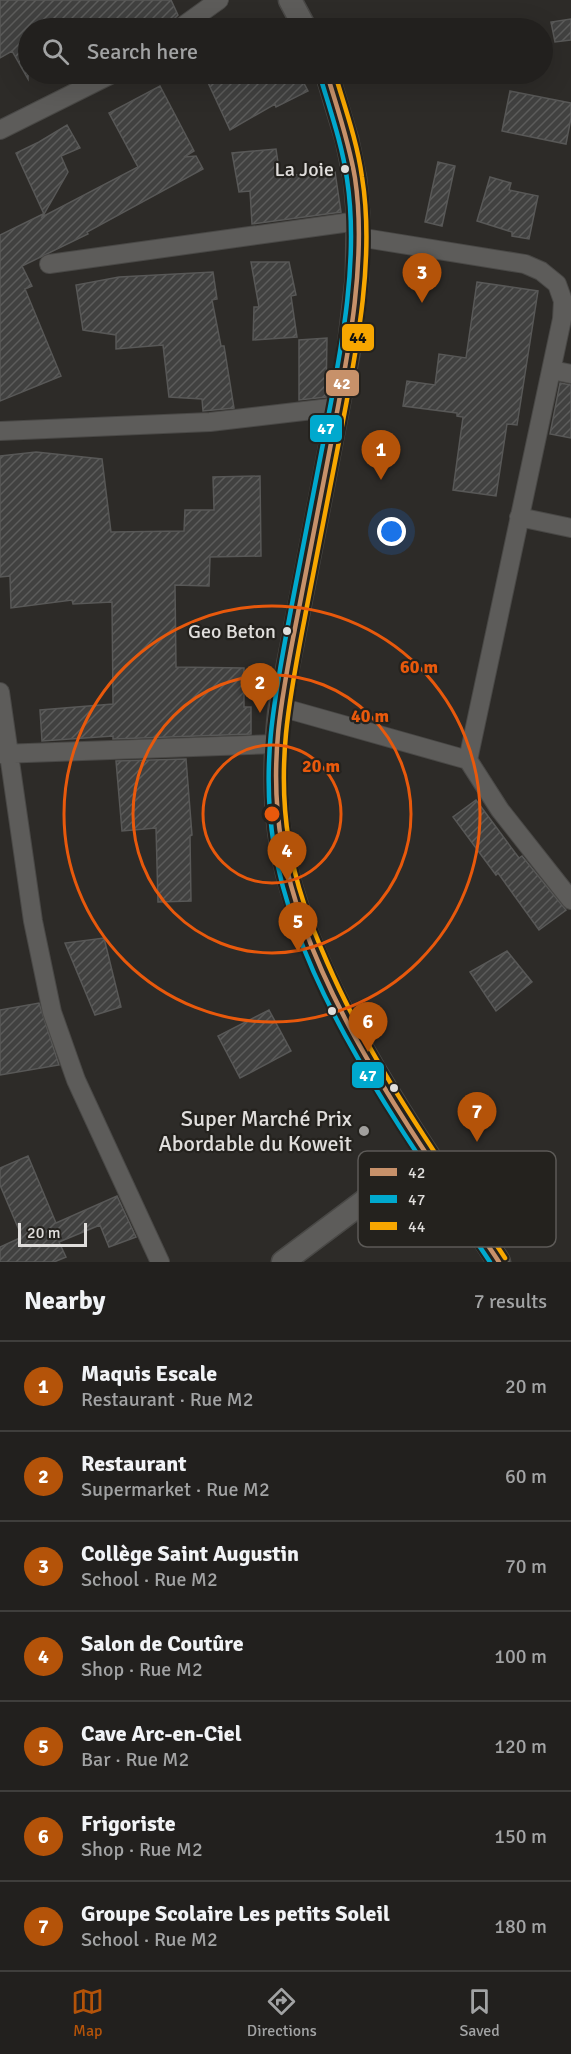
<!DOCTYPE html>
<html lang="en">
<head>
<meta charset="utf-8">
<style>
	:root { --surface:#22201e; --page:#2e2d2b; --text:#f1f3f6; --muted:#a2a3a4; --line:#3f3e3c; --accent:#b45309 }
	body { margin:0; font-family:Signika,sans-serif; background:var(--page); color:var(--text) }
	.scale { position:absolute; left:18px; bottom:15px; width:69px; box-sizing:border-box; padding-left:6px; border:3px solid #e0dedc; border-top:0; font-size:16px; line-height:21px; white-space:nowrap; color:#e0dedc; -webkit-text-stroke:4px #24221e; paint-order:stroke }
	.you { position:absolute; left:392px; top:532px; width:21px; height:21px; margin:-15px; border:4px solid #fff; border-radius:50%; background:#1a73e8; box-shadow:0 0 0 9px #1a73e833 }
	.badge { display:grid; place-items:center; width:39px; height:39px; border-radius:50%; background:var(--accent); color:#fff; font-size:20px; font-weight:700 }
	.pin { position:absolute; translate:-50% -50px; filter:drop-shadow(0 2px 3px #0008) }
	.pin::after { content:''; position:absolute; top:32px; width:21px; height:18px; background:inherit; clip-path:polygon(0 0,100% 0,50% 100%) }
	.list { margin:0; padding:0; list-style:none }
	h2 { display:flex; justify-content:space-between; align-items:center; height:78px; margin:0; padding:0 24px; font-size:26px }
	h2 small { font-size:20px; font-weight:400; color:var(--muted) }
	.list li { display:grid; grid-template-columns:39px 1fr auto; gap:18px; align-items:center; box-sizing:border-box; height:90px; padding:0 24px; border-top:2px solid var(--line) }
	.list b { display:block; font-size:22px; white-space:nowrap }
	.list p { margin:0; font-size:20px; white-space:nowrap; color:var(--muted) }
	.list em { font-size:20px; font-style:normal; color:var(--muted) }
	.icon { flex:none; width:33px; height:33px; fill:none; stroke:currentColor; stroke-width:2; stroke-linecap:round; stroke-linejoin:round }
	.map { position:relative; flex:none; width:571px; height:1262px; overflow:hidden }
	.search { position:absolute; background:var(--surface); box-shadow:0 6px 24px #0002; left:18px; right:18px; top:18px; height:66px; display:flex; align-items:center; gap:15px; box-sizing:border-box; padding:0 21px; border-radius:33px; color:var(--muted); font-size:22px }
	.sheet { height:708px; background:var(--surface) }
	nav { display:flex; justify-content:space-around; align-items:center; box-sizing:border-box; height:84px; border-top:2px solid var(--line); background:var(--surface); font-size:16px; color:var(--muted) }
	nav a { display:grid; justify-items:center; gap:3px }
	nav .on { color:var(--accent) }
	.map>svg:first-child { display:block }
	.building { fill:url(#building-hatch); stroke:#585857; stroke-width:1.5 }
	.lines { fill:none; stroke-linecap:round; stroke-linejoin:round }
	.minor-casing { stroke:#494846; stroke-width:20 }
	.tertiary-casing { stroke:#494846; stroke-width:25 }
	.minor { stroke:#5d5c5a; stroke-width:18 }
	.tertiary { stroke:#5d5c5a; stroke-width:22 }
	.bus-1-casing { stroke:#24221e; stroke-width:9 }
	.bus-2-casing { stroke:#24221e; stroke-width:9 }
	.bus-3-casing { stroke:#24221e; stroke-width:9 }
	.bus-1 { stroke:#c7916a; stroke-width:4.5 }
	.bus-2 { stroke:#00a9ce; stroke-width:4.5 }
	.bus-3 { stroke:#f7a600; stroke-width:4.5 }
	.ring { fill:none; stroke:#e8590c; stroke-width:3 }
	.bus-dot { fill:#e0dedc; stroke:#24221e; stroke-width:2 }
	.poi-dot { fill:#a19f9d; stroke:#24221e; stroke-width:2 }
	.labels { text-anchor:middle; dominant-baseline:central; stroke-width:4.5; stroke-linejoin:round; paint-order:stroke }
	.bus-label { font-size:20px; fill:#e0dedc; stroke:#24221e; text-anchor:end }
	.poi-label { font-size:22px; fill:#e0dedc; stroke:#24221e; text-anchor:end }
	.key { fill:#24221e; stroke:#5c5a57; stroke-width:1.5 }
	.key-label { font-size:16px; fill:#e0dedc }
	.centre { fill:#e8590c; stroke:#24221e; stroke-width:3 }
	.ring-label { font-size:18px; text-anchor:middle; font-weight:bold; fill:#e8590c; stroke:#24221e; stroke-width:4.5; stroke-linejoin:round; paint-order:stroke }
	.line-badge { stroke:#24221e; stroke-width:2 }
	.badge-label { font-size:16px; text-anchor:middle; font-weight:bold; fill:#fff }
	.pale-badge-label { font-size:16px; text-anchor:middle; font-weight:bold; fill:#111 }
</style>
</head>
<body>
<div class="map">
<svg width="571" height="1262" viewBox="0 0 571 1262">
	<defs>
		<pattern id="building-hatch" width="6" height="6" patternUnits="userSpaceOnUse" patternTransform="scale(1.5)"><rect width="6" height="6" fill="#414140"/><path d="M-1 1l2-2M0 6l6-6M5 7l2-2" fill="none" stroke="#5c5c5b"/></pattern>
	</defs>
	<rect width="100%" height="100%" fill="#2d2b28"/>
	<path class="building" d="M0,0H171L178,15L170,23L169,28H28V79L12,51L0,58Z
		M571,19V40L555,42L551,22Z
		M204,74H299L308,91L276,107L275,104L230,130Z
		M160,86L194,151L184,157L196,156L203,169L87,232L88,234L22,266L32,286L25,289L61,376L0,401V235L43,214L42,217L138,167L109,113Z
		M510,91L571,103V118L566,144L502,131Z
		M67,125L80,148L61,156L68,172L44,214L16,153L39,142Z
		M276,149L280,176L335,172L341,212L252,224L250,191L239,192L232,153Z
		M438,162L455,166L442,226L425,222Z
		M490,177L511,183L509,190L538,196L529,239L512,236V232L477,221Z
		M251,262H289L296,295L291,296L297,337L253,340L254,307H259Z
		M213,272L217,299L212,300L221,346H224L234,408L203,411L202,399L169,397L163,345L116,349V335L83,330L76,285L119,277Z
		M477,282L538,291L517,425L507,424L496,496L453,490L463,417L457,416V413L403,406L407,381L435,385L439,354L466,358Z
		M327,338L326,397L299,400V340Z
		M560,383L571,385V438L550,434Z
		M36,452L102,459L111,532L184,531L185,510H214L213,477L260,476L261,556L210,557L209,586L175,585L176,667L244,668V707H251V734L113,739V736L42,741L40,710L113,704L112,602L73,604L72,600L11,608L10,576L0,577V456Z
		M186,759L192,835L190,836L191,901L158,902L156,828L122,831L116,761Z
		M476,800L519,858L522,856L566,910L539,930L498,873L496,875L453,817Z
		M104,938L121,1007L95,1015L65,943Z
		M507,951L532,982L496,1011L470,972Z
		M39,1003L59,1065L0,1075V1010Z
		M269,1010L291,1051L240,1078L218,1036Z
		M28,1156L56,1223L117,1196L136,1237L109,1247L100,1225L59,1242L66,1257L54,1262H0V1247L22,1237L0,1185V1168Z"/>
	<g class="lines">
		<g class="minor-casing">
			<path id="minor" d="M180,28L219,0
				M0,130L112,74
				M358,237L525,264L541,271L557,284L563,301L562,319L468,760L500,810L571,900
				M49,264L358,221
				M552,370L571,374
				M0,431L210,422L338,407
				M519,517L571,528
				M0,692L33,921L52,1012L76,1080L160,1262
				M280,707L468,760
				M0,754L276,744"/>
		</g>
		<g class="tertiary-casing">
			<path id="tertiary" d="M290,0L305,28
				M327,74L347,140L355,179L358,213L357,278L348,355L280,707C273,765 274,830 291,887C331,1023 422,1144 499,1262
				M283,1262L427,1154"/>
		</g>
		<use href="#minor" class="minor"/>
		<use href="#tertiary" class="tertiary"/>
		<g class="bus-1-casing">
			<path id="bus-1" d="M327,74C337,108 349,142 355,178C367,257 349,350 334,428C322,488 311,548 299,608C283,689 267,761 282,845C307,992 418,1140 499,1262"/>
		</g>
		<g class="bus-2-casing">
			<path id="bus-2" d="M320,76C330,110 342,144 347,179C359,258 342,346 327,423C315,485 303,547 291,609C276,690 260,762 274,846C298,992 409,1140 490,1262"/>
		</g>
		<g class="bus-3-casing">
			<path id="bus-3" d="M335,74C345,108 357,141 362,177C375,257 357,348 342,426C330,486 319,546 307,606C292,686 275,759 289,842C295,884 310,923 327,962C373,1068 442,1162 505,1258"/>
		</g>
		<use href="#bus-1" class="bus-1"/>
		<use href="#bus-2" class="bus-2"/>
		<use href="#bus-3" class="bus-3"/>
	</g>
	<g class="ring">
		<circle cx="272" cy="814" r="69"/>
		<circle cx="272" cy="814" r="139"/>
		<circle cx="272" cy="814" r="208"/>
	</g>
	<g class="bus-dot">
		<circle cx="345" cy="169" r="5"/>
		<circle cx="287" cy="631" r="5"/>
		<circle cx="332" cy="1011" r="5"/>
		<circle cx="394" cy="1088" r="5"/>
	</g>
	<circle class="poi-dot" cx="364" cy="1131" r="6"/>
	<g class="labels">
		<g class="bus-label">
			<text x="334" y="169">La Joie</text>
			<text x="276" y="631">Geo Beton</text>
		</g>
		<g class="poi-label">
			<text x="352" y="1118">Super Marché Prix<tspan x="352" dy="25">Abordable du Koweit</tspan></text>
		</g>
	</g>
	<rect x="358" y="1151" width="198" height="96" rx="9" class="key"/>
	<rect x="370" y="1168" width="27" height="8" fill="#c7916a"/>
	<rect x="370" y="1195" width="27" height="8" fill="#00a9ce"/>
	<rect x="370" y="1222" width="27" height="8" fill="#f7a600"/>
	<g class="key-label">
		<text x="408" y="1178">42</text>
		<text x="408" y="1205">47</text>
		<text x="408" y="1232">44</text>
	</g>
	<circle cx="272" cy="814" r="9" class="centre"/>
	<g class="ring-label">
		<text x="419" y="673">60 m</text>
		<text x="370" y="722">40 m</text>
		<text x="321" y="772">20 m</text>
	</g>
	<g class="line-badge">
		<rect x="341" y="323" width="34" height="29" rx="6" fill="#f7a600"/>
		<rect x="325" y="369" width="35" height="28" rx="6" fill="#c7916a"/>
		<rect x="309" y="414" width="34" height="29" rx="6" fill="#00a9ce"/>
		<rect x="351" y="1061" width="34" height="28" rx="6" fill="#00a9ce"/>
	</g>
	<g class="badge-label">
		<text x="342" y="389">42</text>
		<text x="326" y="434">47</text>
		<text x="368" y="1081">47</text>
	</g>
	<g class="pale-badge-label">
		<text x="358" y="343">44</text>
	</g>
</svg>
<div class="scale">20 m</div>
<div class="you"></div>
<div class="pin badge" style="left:381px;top:480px">1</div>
<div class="pin badge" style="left:260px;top:713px">2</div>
<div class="pin badge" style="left:422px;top:303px">3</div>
<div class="pin badge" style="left:287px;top:881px">4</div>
<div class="pin badge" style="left:298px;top:952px">5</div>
<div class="pin badge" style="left:368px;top:1052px">6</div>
<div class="pin badge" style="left:477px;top:1142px">7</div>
<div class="search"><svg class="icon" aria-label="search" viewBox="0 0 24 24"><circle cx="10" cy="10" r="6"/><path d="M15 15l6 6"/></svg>Search here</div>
</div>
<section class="sheet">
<h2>Nearby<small>7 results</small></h2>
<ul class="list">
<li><span class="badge">1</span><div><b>Maquis Escale</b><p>Restaurant · Rue M2</p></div><em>20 m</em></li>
<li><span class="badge">2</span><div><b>Restaurant</b><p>Supermarket · Rue M2</p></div><em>60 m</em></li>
<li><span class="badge">3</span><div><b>Collège Saint Augustin</b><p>School · Rue M2</p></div><em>70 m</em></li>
<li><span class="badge">4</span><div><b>Salon de Coutûre</b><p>Shop · Rue M2</p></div><em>100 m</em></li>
<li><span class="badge">5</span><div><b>Cave Arc-en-Ciel</b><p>Bar · Rue M2</p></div><em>120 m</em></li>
<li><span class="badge">6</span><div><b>Frigoriste</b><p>Shop · Rue M2</p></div><em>150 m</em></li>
<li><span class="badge">7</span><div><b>Groupe Scolaire Les petits Soleil</b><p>School · Rue M2</p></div><em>180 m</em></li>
</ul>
</section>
<nav>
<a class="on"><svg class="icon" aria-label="map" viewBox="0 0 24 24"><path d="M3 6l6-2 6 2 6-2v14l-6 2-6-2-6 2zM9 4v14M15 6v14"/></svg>Map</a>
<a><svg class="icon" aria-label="directions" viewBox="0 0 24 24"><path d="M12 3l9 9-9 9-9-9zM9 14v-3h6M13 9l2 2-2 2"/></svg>Directions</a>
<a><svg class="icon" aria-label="saved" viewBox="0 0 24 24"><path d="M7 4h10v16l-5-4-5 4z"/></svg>Saved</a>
</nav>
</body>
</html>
